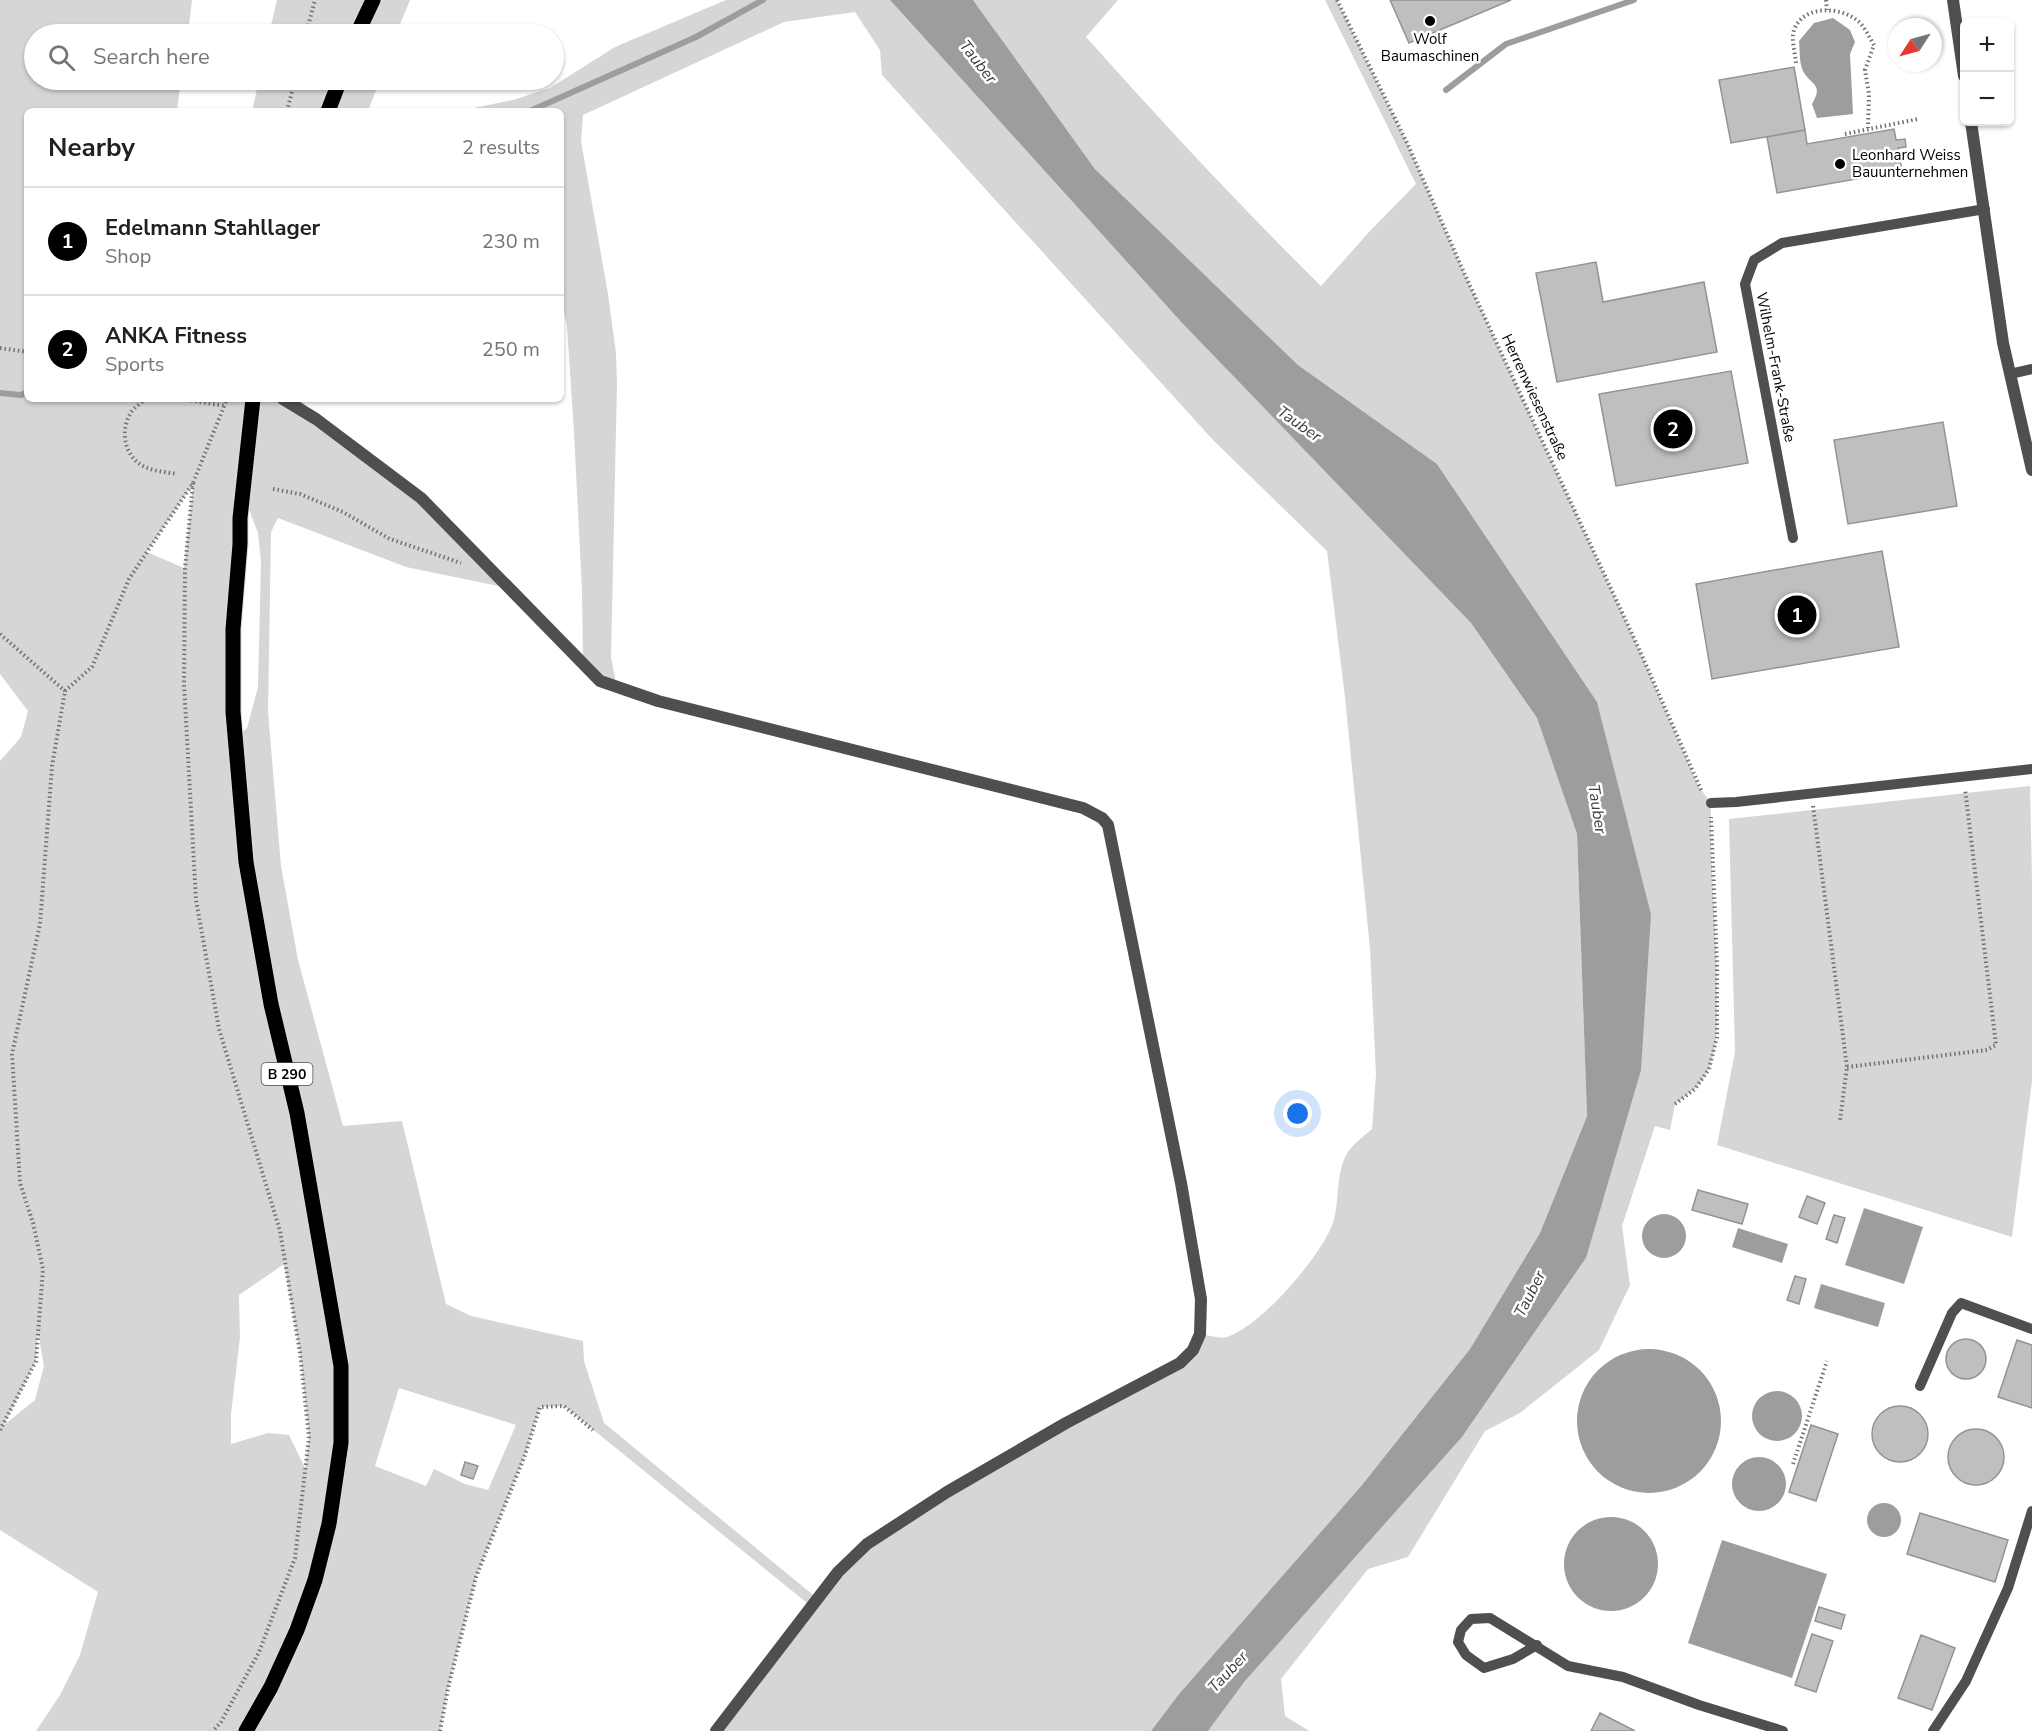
<!DOCTYPE html>
<html lang="en">
<head>
<meta charset="utf-8">
<style>
	:root { --surface:#fff; --page:#f6f6f6; --text:#202124; --muted:#757577; --line:#e0e0e0; --accent:#000 }
	body { margin:0; font-family:"Nunito Sans",sans-serif; background:var(--page); color:var(--text) }
	.controls { position:absolute; right:18px; top:18px; display:grid; overflow:hidden; border-radius:9px; box-shadow:0 2px 4px #0004 }
	.controls button { width:54px; height:54px; display:grid; place-items:center; padding:0; border:0; border-bottom:2px solid var(--line); background:var(--surface); color:var(--text); font:30px sans-serif }
	.compass { position:absolute; left:1888px; top:18px; width:54px; height:54px; border-radius:50%; background:var(--surface); box-shadow:0 2px 4px #0004; rotate:234deg }
	.you { position:absolute; left:1298px; top:1114px; width:21px; height:21px; margin:-15px; border:4px solid #fff; border-radius:50%; background:#1a73e8; box-shadow:0 0 0 9px #1a73e833 }
	.badge { display:grid; place-items:center; width:39px; height:39px; border-radius:50%; background:var(--accent); color:#fff; font-size:20px; font-weight:700 }
	.pin { position:absolute; translate:-50% -50%; border:3px solid #fff; box-shadow:0 2px 6px #0006 }
	.list { margin:0; padding:0; list-style:none }
	h2 { display:flex; justify-content:space-between; align-items:center; height:78px; margin:0; padding:0 24px; font-size:26px }
	h2 small { font-size:20px; font-weight:400; color:var(--muted) }
	.list li { display:grid; grid-template-columns:39px 1fr auto; gap:18px; align-items:center; box-sizing:border-box; height:108px; padding:0 24px; border-top:2px solid var(--line) }
	.list b { display:block; font-size:22px; white-space:nowrap }
	.list p { margin:0; font-size:20px; white-space:nowrap; color:var(--muted) }
	.list em { font-size:20px; font-style:normal; color:var(--muted) }
	.icon { flex:none; width:33px; height:33px; fill:none; stroke:currentColor; stroke-width:2; stroke-linecap:round; stroke-linejoin:round }
	.map { position:relative; flex:none; width:2032px; height:1731px; overflow:hidden }
	.search { position:absolute; background:var(--surface); box-shadow:0 2px 4px #0004; left:24px; top:24px; width:540px; height:66px; display:flex; align-items:center; gap:15px; box-sizing:border-box; padding:0 21px; border-radius:33px; color:var(--muted); font-size:22px }
	.panel { position:absolute; background:var(--surface); box-shadow:0 2px 4px #0004; left:24px; top:108px; width:540px; height:294px; border-radius:9px }
	.map>svg:first-child { display:block }
	.green { fill:#d6d6d6; fill-rule:evenodd }
	.water { fill:#9d9d9d }
	.lines { fill:none; stroke-linecap:round; stroke-linejoin:round }
	.stream { stroke:#9d9d9d; stroke-width:6 }
	.building { fill:#bfbfbf; stroke:#939393; stroke-width:1.5 }
	.primary-casing { stroke:#dbdbdb; stroke-width:17 }
	.path { stroke:#717171; stroke-width:4; stroke-dasharray:1.5 3; stroke-linecap:butt }
	.lane { stroke:#4f4f4f; stroke-width:10 }
	.street { stroke:#4f4f4f; stroke-width:12 }
	.primary { stroke:#000; stroke-width:15 }
	.poi-dot { fill:#000; stroke:#fff; stroke-width:2 }
	.labels { text-anchor:middle; dominant-baseline:central; stroke-width:5; stroke-linejoin:round; paint-order:stroke }
	.shield { fill:#fff; stroke:#4c4c4c; stroke-width:1.5 }
	.shield-label { font-size:14px; font-weight:bold; fill:#000 }
	.poi-label { font-size:15px; fill:#000; stroke:#fff }
	.street-label { font-size:15px; fill:#000; stroke:#fff }
	.water-label { font-size:16px; font-style:italic; fill:#3e3e3e; stroke:#fff }
</style>
</head>
<body>
<div class="map">
<svg width="2032" height="1731" viewBox="0 0 2032 1731">
	<rect width="100%" height="100%" fill="#fff"/>
	<path class="green" d="M0,0H192L188,34H34V80H181L177,111H27V399H300L316,419L421,498L508,588L406,567L278,518L271,532L268,712L281,866L298,960L343,1126L402,1121L446,1304L471,1316L583,1341L584,1361L604,1423L818,1599L867,1544L1180,1363L1200,1334C1208,1335 1220,1339 1227,1337C1262,1325 1316,1261 1331,1228C1342,1203 1333,1169 1351,1148C1357,1141 1365,1135 1372,1129L1376,1074L1370,949L1345,697L1327,551L1213,440L882,75L880,50L855,12L784,22L583,115L581,141L608,294L616,353L617,384L611,657L617,688L583,665L582,590L574,432L567,327L561,296V111H459L513,100L550,88L615,47L726,0H890L1184,325L1471,623L1537,718L1577,834L1587,1116L1540,1233L1470,1349L1362,1485L1179,1694L1151,1731H716L812,1607L564,1406L540,1407L525,1455L476,1577L448,1688L440,1731H36L60,1695L80,1655L98,1592L0,1530V761L21,737L28,711L0,674ZM192,485H193L184,568L147,552ZM243,494L258,533L261,561L258,687L247,728L236,738ZM284,1264L300,1353L309,1436L305,1468L289,1435L268,1433L231,1444V1414L240,1337L239,1295ZM38,1332L44,1366L35,1400L4,1425L36,1361ZM399,1388L516,1425L488,1490L465,1484L434,1469L426,1486L375,1466Z
		M277,0H410L396,34H269Z
		M973,0H1118L1086,37C1162,122 1240,206 1321,286L1369,232L1416,184L1325,0H1337L1408,145L1465,275L1639,649L1699,787L1711,803C1709,866 1717,928 1717,991C1717,1016 1719,1044 1709,1068C1702,1085 1689,1094 1675,1104L1670,1130L1655,1126L1622,1226L1630,1285L1599,1350L1520,1413L1485,1431L1408,1557L1368,1569L1281,1679L1285,1716L1309,1731H1208L1245,1681L1462,1437L1586,1258L1651,914L1597,703L1437,464L1298,365L1095,169Z
		M259,80H380L368,111H252Z
		M2030,786L2032,882V1081L2012,1237L1717,1145L1735,1052L1729,819Z"/>
	<path class="water" d="M890,0H973L1095,169L1298,365L1437,464L1597,702L1651,914L1641,1070L1586,1258L1462,1437L1245,1681L1208,1731H1151L1179,1694L1362,1485L1470,1349L1540,1233L1587,1116L1577,834L1537,718L1471,623L1184,325Z
		M1833,18L1850,30L1855,42L1850,54L1853,114L1817,118L1812,104C1824,83 1811,86 1803,71C1799,63 1800,50 1799,41L1814,23Z
		M1864,1208L1923,1227L1904,1284L1845,1265Z
		M1642 1236a22 22 0 1 1 44 0a22 22 0 1 1-44 0Z
		M1738,1228L1788,1244L1782,1263L1732,1247Z
		M1821,1284L1885,1303L1878,1327L1814,1308Z
		M1577 1421a72 72 0 1 1 144 0a72 72 0 1 1-144 0Z
		M1752 1416a25 25 0 1 1 50 0a25 25 0 1 1-50 0Z
		M1732 1484a27 27 0 1 1 54 0a27 27 0 1 1-54 0Z
		M1867 1520a17 17 0 1 1 34 0a17 17 0 1 1-34 0Z
		M1564 1564a47 47 0 1 1 94 0a47 47 0 1 1-94 0Z
		M1722,1540L1827,1574L1792,1678L1688,1643Z"/>
	<g class="lines">
		<path class="stream" d="M1446,90L1506,44L1634,0
			M530,111L696,37L763,0
			M0,393L20,395L27,393"/>
	</g>
	<path class="building" d="M1390,0H1511L1409,43Z
		M1794,67L1805,130L1731,143L1719,80Z
		M1894,129L1896,140L1905,139L1906,147L1898,148L1902,171L1777,193L1767,137L1805,130L1807,144Z
		M1596,262L1603,302L1704,282L1717,352L1557,382L1536,273Z
		M1731,371L1748,463L1616,486L1599,394Z
		M1943,422L1957,506L1848,524L1834,440Z
		M1882,551L1899,647L1712,679L1696,584Z
		M1698,1190L1748,1204L1742,1224L1692,1210Z
		M1807,1196L1825,1203L1817,1224L1799,1217Z
		M1834,1215L1845,1218L1837,1243L1826,1239Z
		M1795,1276L1806,1279L1799,1304L1787,1300Z
		M1946 1359a20 20 0 1 1 40 0a20 20 0 1 1-40 0Z
		M2017,1340L2032,1345V1408L1998,1397Z
		M1872 1434a28 28 0 1 1 56 0a28 28 0 1 1-56 0Z
		M1811,1425L1838,1434L1816,1501L1789,1492Z
		M1948 1457a28 28 0 1 1 56 0a28 28 0 1 1-56 0Z
		M465,1462L478,1466L473,1479L461,1475Z
		M1920,1513L2008,1540L1995,1582L1907,1554Z
		M1819,1607L1845,1615L1841,1629L1815,1621Z
		M1812,1634L1833,1641L1816,1692L1795,1685Z
		M1921,1635L1955,1648L1932,1710L1898,1698Z
		M1600,1713L1635,1731H1591Z"/>
	<g class="lines">
		<g class="primary-casing">
			<path id="primary" d="M357,34L373,0
				M328,111L340,80
				M246,1731L271,1687L297,1630L315,1580L329,1524L341,1443V1366L297,1113L271,1004L246,862L233,712V629L240,544V518L253,399"/>
		</g>
		<path class="path" d="M1337,0L1408,145L1465,275L1639,649L1702,792
			M1826,0L1827,10
			M306,34L315,0
			M1796,63C1795,52 1791,41 1794,30C1803,5 1840,6 1858,21C1865,27 1869,37 1874,45L1865,70L1869,94L1868,128
			M287,111L295,80
			M1845,134L1918,119
			M0,348L27,352
			M146,399C141,403 135,407 132,411C120,428 123,453 141,465C151,471 165,472 177,474
			M182,399L226,406
			M193,483L185,568L184,684L196,900L219,1029L280,1231L300,1353L309,1437L295,1558L259,1652L221,1722L213,1731
			M273,489L300,494L343,512L390,539L461,563
			M0,634L65,691
			M1813,806L1847,1067L1840,1120
			M1847,1067L1987,1050L1996,1045L1965,789
			M1675,1104L1695,1089L1709,1069L1717,1037V965L1711,817
			M0,1430L36,1361L43,1269L33,1223L20,1183L12,1054L40,924L52,766L65,691L92,667L129,579L193,483L227,399
			M1793,1464L1827,1361
			M440,1731L448,1688L476,1577L525,1455L540,1407L564,1406L593,1430"/>
		<path class="lane" d="M2010,374L2032,369
			M1793,538L1745,284L1754,260L1782,243L1985,209
			M1711,803L1736,802L2032,769
			M1920,1386L1952,1313L1961,1303L2032,1329
			M1537,1645L1513,1659L1484,1668L1466,1655L1458,1642L1461,1630L1471,1619L1490,1618L1568,1666L1623,1677L1699,1705L1783,1731
			M1933,1731L1966,1681L2008,1588L2032,1511"/>
		<path class="street" d="M1953,0L1964,76
			M1971,122L2003,343L2032,470
			M283,399L316,419L421,498L600,681L658,701L1083,808L1102,818L1108,825L1181,1183L1201,1299L1200,1334L1193,1350L1180,1363L1066,1423L947,1492L867,1544L838,1572L716,1731"/>
		<use href="#primary" class="primary"/>
	</g>
	<g class="poi-dot">
		<circle cx="1430" cy="21" r="6"/>
		<circle cx="1840" cy="164" r="6"/>
	</g>
	<g class="labels">
		<rect class="shield" x="261.5" y="1063" width="51" height="22" rx="4.5"/>
		<g class="shield-label">
			<text x="287" y="1074">B 290</text>
		</g>
		<g class="poi-label">
			<text x="1430" y="39">Wolf<tspan x="1430" dy="17">Baumaschinen</tspan></text>
			<text x="1852" y="155" text-anchor="start">Leonhard Weiss<tspan x="1852" dy="17">Bauunternehmen</tspan></text>
		</g>
		<g class="street-label">
			<text transform="translate(1776 367) rotate(79)">Wilhelm-Frank-Straße</text>
			<text transform="translate(1535 397) rotate(65)">Herrenwiesenstraße</text>
		</g>
		<g class="water-label">
			<text transform="translate(978 62) rotate(52)">Tauber</text>
			<text transform="translate(1299 424) rotate(35)">Tauber</text>
			<text transform="translate(1597 809) rotate(81)">Tauber</text>
			<text transform="translate(1530 1294) rotate(-63)">Tauber</text>
			<text transform="translate(1228 1672) rotate(-47)">Tauber</text>
		</g>
	</g>
</svg>
<div class="controls">
<button>+</button>
<button>−</button>
</div>
<svg class="compass" viewBox="-18 -18 36 36"><path d="M0-13l5 13h-10z" fill="#e53935"/><path d="M0 13l5-13h-10z" fill="#757577"/></svg>
<div class="you"></div>
<div class="pin badge" style="left:1797px;top:615px">1</div>
<div class="pin badge" style="left:1673px;top:429px">2</div>
<div class="search"><svg class="icon" aria-label="search" viewBox="0 0 24 24"><circle cx="10" cy="10" r="6"/><path d="M15 15l6 6"/></svg>Search here</div>
<section class="panel">
<h2>Nearby<small>2 results</small></h2>
<ul class="list">
<li><span class="badge">1</span><div><b>Edelmann Stahllager</b><p>Shop</p></div><em>230 m</em></li>
<li><span class="badge">2</span><div><b>ANKA Fitness</b><p>Sports</p></div><em>250 m</em></li>
</ul>
</section>
</div>
</body>
</html>
